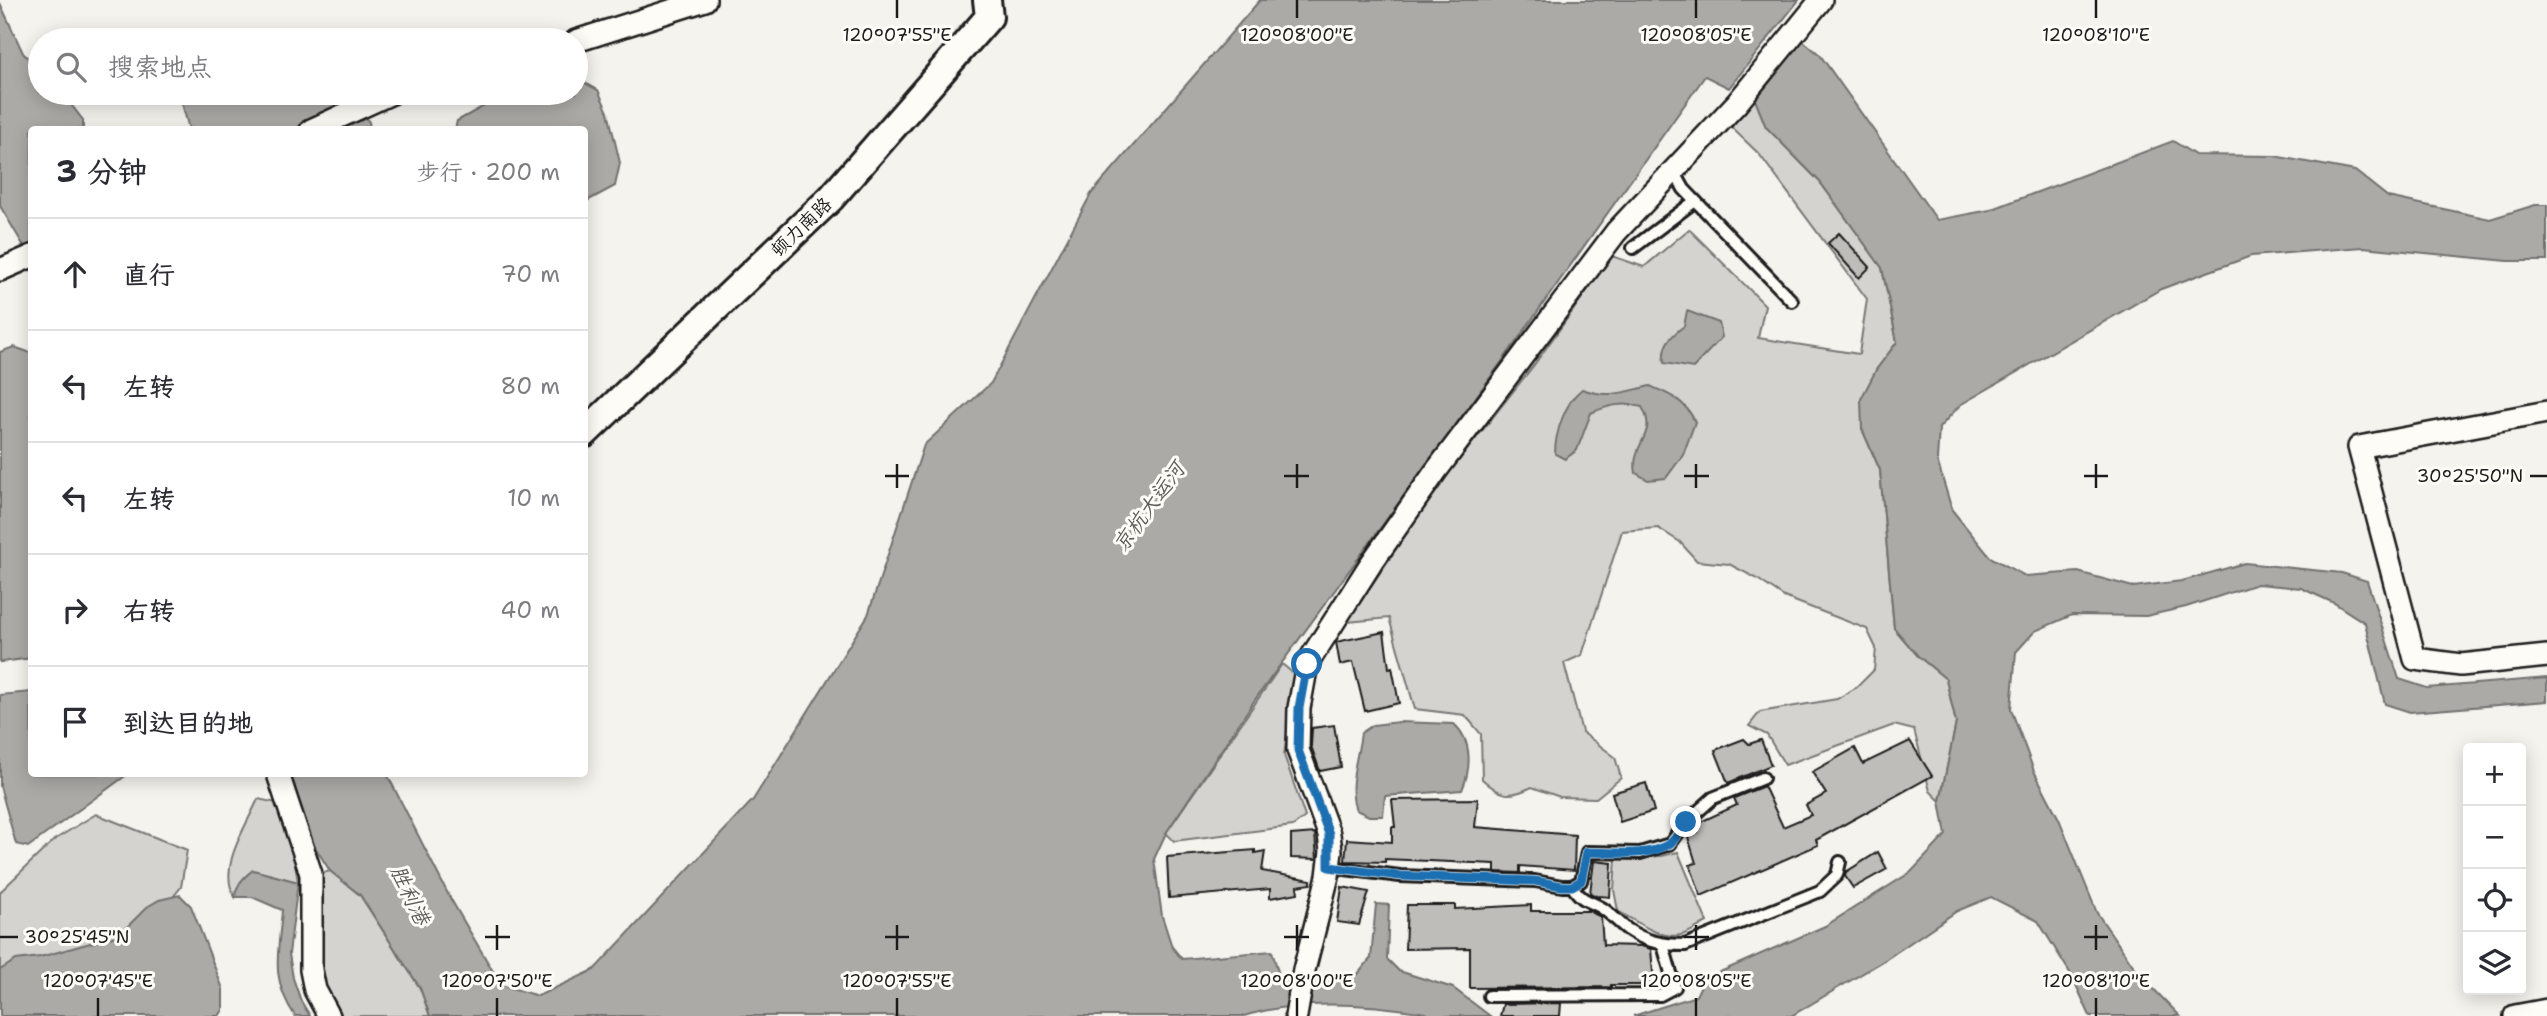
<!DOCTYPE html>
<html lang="zh">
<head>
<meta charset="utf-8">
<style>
	:root { --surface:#fff; --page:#f7f7f7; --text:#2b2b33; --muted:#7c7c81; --line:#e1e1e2 }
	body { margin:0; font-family:"Shantell Sans","LXGW WenKai TC",sans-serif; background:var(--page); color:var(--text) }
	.controls { position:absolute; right:21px; bottom:21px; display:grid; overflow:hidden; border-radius:7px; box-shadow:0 4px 18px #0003 }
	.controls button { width:63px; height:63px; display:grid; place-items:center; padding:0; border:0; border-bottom:2px solid var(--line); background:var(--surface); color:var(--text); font:35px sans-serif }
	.stop { position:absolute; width:21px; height:21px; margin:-16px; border:5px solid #1f6fb2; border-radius:50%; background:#fff }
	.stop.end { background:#1f6fb2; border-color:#fff; box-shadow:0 2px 7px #0008 }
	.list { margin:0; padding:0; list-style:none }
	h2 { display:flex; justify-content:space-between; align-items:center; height:91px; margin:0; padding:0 28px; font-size:30px }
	h2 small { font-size:23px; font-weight:400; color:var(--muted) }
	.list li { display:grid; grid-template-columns:46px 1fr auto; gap:21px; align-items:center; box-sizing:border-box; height:112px; padding:0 28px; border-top:2px solid var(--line) }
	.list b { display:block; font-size:26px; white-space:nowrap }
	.list em { font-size:23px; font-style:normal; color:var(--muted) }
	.icon { flex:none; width:38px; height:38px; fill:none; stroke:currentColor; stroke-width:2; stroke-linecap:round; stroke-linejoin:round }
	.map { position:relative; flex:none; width:2547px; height:1016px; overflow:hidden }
	.search { position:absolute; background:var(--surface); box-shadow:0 4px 18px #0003; left:28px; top:28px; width:560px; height:77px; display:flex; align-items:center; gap:18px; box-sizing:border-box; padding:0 24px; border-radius:38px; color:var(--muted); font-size:26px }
	.panel { position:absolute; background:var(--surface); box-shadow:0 4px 18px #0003; left:28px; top:126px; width:560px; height:651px; border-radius:7px }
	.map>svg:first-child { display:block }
	.green { fill:#d4d3cf; stroke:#787876; stroke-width:2 }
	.water { fill:#abaaa6; stroke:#72716f; stroke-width:2 }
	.building { fill:#bebdba; stroke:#1c1c1c; stroke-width:2 }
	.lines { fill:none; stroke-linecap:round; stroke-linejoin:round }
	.service-casing { stroke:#1c1c1c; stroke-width:16 }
	.minor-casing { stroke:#1c1c1c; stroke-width:26 }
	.tertiary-casing { stroke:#1c1c1c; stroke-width:32 }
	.service { stroke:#fdfcf7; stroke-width:10 }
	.minor { stroke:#fdfcf7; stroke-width:21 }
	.tertiary { stroke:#fdfcf7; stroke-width:26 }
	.route { stroke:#1f6fb2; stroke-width:9 }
	.ticks { fill:none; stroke:#1c1c1c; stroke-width:2.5 }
	.labels { text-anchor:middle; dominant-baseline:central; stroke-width:6; stroke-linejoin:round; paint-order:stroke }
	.street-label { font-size:19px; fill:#1c1c1c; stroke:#fdfcf7 }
	.water-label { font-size:21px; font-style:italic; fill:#5c5c5a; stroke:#fdfcf7 }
	.ticks-label { font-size:18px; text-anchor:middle; fill:#1c1c1c; stroke:#fdfcf7; stroke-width:6; stroke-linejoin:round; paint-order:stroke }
</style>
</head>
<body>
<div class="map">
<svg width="2547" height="1016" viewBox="0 0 2547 1016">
	<rect width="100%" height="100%" fill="#f4f3ee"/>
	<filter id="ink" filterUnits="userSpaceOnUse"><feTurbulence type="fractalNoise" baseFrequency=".0143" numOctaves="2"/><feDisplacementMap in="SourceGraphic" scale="14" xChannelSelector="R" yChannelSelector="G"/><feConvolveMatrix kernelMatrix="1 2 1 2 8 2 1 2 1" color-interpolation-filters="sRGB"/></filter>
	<g filter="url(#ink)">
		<path class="green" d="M1748,82L1766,127L1820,182L1882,267L1897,342L1876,370L1862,429L1880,470L1894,628L1918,656L1946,679L1956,723L1940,801L1930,791L1914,730L1894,725L1785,765L1767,735L1749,726L1760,712L1837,699L1857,687L1874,670L1876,648L1867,629L1784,597L1756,578L1729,564L1697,561L1680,542L1658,528L1622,531L1582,655L1564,663L1582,732L1615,757L1621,778L1596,798L1560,797L1532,787C1509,798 1502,797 1482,779L1481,734L1465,715L1415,709L1389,618L1347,622L1434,492L1534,365L1612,256L1644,267L1689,229L1765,305L1758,338L1859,354L1867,299L1759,154L1732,128Z
			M1282,664L1295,675L1284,755L1305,817L1293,826L1174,841L1166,833Z
			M258,799L277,803L293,850L298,882L253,870C243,878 237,884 235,897C217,868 246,827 258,799Z
			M96,814L187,850L181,887L149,927L0,994V892L54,840Z
			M1678,852L1707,922C1699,926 1690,933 1681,935C1660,940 1636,921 1618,911L1614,890L1616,858L1662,856Z
			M330,871L360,895L420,988L430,1016H341L323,981L319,963L323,873Z"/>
		<path class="water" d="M1260,0H1799L1729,88L1705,76L1511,349L1254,701L1166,833L1154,859L1162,916L1172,947L1182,959L1272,951L1279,975L1289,983L1358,974L1371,958L1376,904L1389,905L1387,959L1399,971L1453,988L1490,1016H1429L1426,1013C1370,1004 1298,999 1244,1016H430L420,988L360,895L330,871L300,823L285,774H387L449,896L501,985L538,996L594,970L753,800L868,615L924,445L991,383L1091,194Z
			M0,3L23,53L40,71V93H62L83,120V129L32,130L31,258L0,206Z
			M1789,29L1820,55L1937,220L1990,210L2173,141L2195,155L2274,156L2355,171L2388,197L2490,219L2535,205H2547V261H2508L2363,247L2251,256L2161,289L1960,405L1939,428L1937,460L1952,510L1990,557L2025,576L2078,572L2133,587L2182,581L2245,563L2342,573L2367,581L2399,679L2427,688L2547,678V701L2410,712L2385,704L2365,623L2334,603L2301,588L2257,584L2186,607L2146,616L2072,615L2035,631L2016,652L2011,709L2034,771L2059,819L2097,913L2139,974L2180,1016H2090L2072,976L2038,921L1991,897L1957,911L1885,960L1791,1016H1633L1696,996L1704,979L1825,926L1911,872L1946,835L1940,801L1956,723L1946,679L1918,656L1894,628L1880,470L1862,429L1861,399L1876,370L1897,342L1882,268L1820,182L1766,127L1748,82Z
			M576,78L598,90L608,112L620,163L615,186L585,202L584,130L455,129L457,121L495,100L498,93H576Z
			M182,93H216L220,96L230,93H320L355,101L369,122L370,129H189L180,96Z
			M1687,311L1719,323L1722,337L1693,368L1664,363C1662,344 1670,337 1684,326Z
			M14,347L31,353L32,658L0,662V352Z
			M1650,386C1671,395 1685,400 1695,422L1683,455L1666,478L1648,480L1636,473C1630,442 1659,436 1642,407C1623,402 1609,405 1591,413L1577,450L1565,459L1555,454C1555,433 1565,402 1582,389C1609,399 1624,392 1650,386Z
			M31,692L32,774H128L28,847L16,844L0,786V695Z
			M1399,722L1454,724C1473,741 1471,769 1462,790L1385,796L1383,816H1369L1356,810C1347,786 1358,758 1361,733L1373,725Z
			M253,870L298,882L289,954L293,978L301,1001L310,1016H295C269,977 279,953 282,910L252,897H235C237,884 243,878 253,870Z
			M180,895L191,906L223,989V1010L219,1016H0V970L16,960L40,957L119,935L147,907L159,900Z"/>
		<path class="building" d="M1839,233L1870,267L1859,278L1828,243Z
			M1384,632L1389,668L1392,667L1399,703L1365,711L1353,662L1340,665L1336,642Z
			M1334,725L1341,767L1320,771L1311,746L1312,728Z
			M1744,739L1749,744L1761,740L1771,765L1728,783L1715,750Z
			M1910,741L1932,776L1816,840L1818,845L1701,896L1690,865L1696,863L1688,837L1698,832L1696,824L1737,805L1734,798L1764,786L1783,827L1811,815L1806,805L1826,794L1812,772L1855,748L1863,764Z
			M1646,783L1654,811L1620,822L1612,793Z
			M1478,799L1475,827L1575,835L1574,870L1520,866V873L1495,872V864L1385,859V862L1345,861L1347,839L1392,842V827H1395L1392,800Z
			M1315,833L1317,859L1291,858V835Z
			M1255,850V853L1265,851L1262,871L1311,880V884L1297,886L1298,893L1270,898V889L1169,898L1167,857Z
			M1878,852L1887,869L1853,888L1845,876L1846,872Z
			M1594,861L1612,863L1610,897L1600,896V898L1590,893Z
			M1342,887L1369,892L1359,925L1337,922Z
			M1407,905H1455V909L1531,905V911H1587V910L1601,917L1603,945L1641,946L1651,949L1654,985H1611V987L1470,988V948L1405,949Z
			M1561,1003L1560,1016H1500L1503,1004Z"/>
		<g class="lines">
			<g class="service-casing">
				<path id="service" d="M1674,171L1684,189L1792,301
					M1633,248L1695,201
					M1329,867L1400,876L1535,881L1562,886H1572L1581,881L1587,852L1640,853L1670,844L1686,822L1713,798L1763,778
					M1572,886C1583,902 1586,899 1602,908C1611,914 1619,923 1627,929C1646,942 1663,945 1685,945L1820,891L1837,875L1840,862
					M1489,996L1660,995L1675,987L1663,945"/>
			</g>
			<g class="minor-casing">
				<path id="minor" d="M576,41L705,0
					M311,130L392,93
					M0,270L32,256
					M2547,412L2359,447L2415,659L2461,665L2547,656
					M278,774L311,874V970L315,990L329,1016
					M1296,1016L1304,970L1328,876L1331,851L1329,834L1298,750L1299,708L1307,664L1370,565L1436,471L1616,232L1737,103L1821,0
					M2515,1016L2547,1010"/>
			</g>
			<g class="tertiary-casing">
				<path id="tertiary" d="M584,434L831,198L989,17L987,0"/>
			</g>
			<use href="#service" class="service"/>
			<use href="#minor" class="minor"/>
			<use href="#tertiary" class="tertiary"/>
		</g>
	</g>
	<g class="lines" filter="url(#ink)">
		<path class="route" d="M1307,664L1299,708L1298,750L1329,834V867L1400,876L1535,881L1562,886H1572L1581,881L1587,852C1612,852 1647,858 1669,844C1676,840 1681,829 1686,822"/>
	</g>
	<path class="ticks" d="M897,0V18M1297,0V18M1696,0V18M2096,0V18M897,464V488M1297,464V488M1696,464V488M2096,464V488M885,476H909M1284,476H1309M1684,476H1709M2084,476H2108M2530,476H2547M497,925V950M897,925V950M1297,925V950M1696,925V950M2096,925V950M0,937H18M485,937H510M885,937H909M1284,937H1309M1684,937H1709M2084,937H2108M98,998V1016M497,998V1016M897,998V1016M1297,998V1016M1696,998V1016M2096,998V1016"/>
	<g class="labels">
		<g class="street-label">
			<text transform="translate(801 227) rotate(-44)">顿力南路</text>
		</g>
		<g class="water-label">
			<text transform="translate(1149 507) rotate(-54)">京杭大运河</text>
			<text transform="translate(410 895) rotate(64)">胜利港</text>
		</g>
	</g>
	<g class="ticks-label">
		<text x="897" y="41">120°07'55"E</text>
		<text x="1297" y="41">120°08'00"E</text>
		<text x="1696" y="41">120°08'05"E</text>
		<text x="2096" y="41">120°08'10"E</text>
		<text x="2470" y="482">30°25'50"N</text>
		<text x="77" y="943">30°25'45"N</text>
		<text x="98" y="987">120°07'45"E</text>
		<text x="497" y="987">120°07'50"E</text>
		<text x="897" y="987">120°07'55"E</text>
		<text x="1297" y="987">120°08'00"E</text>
		<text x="1696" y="987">120°08'05"E</text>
		<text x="2096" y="987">120°08'10"E</text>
	</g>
</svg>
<div class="controls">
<button>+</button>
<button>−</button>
<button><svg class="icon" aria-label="locate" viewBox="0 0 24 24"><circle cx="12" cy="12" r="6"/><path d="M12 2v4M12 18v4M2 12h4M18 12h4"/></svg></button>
<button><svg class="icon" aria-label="layers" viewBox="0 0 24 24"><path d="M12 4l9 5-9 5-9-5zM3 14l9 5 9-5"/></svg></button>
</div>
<div class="stop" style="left:1307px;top:664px"></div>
<div class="stop end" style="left:1686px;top:822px"></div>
<div class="search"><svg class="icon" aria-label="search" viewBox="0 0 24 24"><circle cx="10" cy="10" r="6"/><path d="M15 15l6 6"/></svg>搜索地点</div>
<section class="panel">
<h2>3 分钟<small>步行 · 200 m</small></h2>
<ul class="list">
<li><svg class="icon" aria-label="ahead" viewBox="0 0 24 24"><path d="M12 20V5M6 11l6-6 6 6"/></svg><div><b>直行</b></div><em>70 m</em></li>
<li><svg class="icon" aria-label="left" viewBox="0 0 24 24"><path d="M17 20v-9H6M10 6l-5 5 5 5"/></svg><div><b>左转</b></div><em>80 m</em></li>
<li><svg class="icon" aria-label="left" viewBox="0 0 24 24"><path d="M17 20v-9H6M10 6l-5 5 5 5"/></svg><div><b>左转</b></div><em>10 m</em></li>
<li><svg class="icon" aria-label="right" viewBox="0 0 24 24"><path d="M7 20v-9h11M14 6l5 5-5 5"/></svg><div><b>右转</b></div><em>40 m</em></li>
<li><svg class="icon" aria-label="arrive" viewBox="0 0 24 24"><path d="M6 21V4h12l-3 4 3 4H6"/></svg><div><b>到达目的地</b></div></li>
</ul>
</section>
</div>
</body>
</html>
